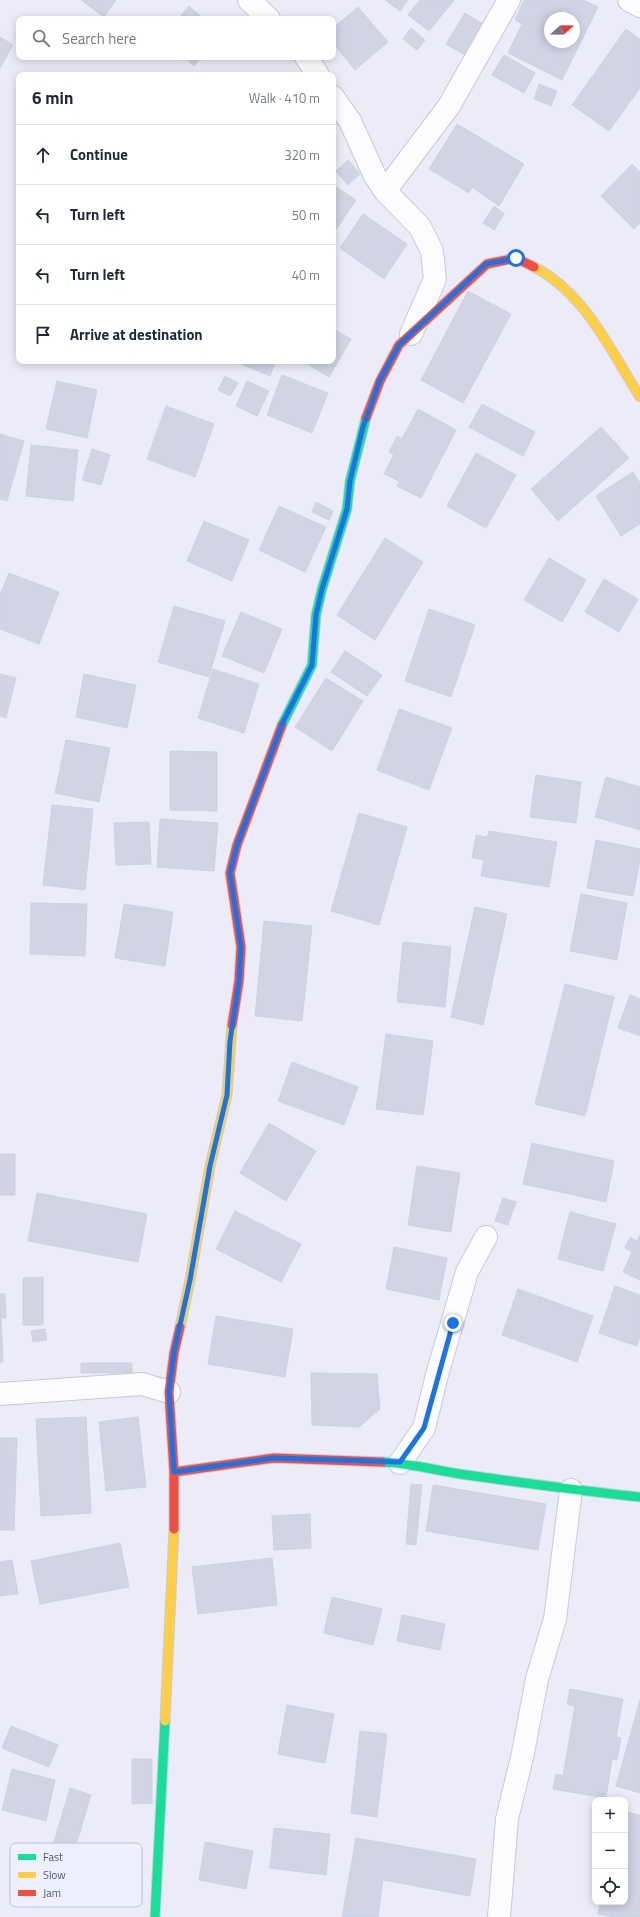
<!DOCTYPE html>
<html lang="en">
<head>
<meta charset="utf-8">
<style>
	:root { --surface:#fff; --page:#f6f6f7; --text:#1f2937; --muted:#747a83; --line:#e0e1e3 }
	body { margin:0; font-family:"Titillium Web",sans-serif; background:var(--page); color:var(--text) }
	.controls { position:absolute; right:12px; bottom:12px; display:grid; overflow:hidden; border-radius:8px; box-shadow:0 2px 10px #0003 }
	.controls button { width:36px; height:36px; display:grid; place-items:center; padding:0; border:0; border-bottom:1px solid var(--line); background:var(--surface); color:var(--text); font:20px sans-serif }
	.compass { position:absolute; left:544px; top:12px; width:36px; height:36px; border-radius:50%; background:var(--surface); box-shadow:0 2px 10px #0003; rotate:70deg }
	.stop { position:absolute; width:12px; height:12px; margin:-9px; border:3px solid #1a73e8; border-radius:50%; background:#fff }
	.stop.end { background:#1a73e8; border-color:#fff; box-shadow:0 1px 4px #0008 }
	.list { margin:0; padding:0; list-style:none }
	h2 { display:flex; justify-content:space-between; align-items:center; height:52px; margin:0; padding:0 16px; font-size:17px }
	h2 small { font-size:13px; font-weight:400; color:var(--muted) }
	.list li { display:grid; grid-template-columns:26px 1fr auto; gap:12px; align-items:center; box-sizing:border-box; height:60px; padding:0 16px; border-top:1px solid var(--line) }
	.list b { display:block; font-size:15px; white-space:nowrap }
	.list em { font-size:13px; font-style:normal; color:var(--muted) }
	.icon { flex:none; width:22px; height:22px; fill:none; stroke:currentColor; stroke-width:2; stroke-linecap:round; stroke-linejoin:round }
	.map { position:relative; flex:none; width:640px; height:1917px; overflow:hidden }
	.search { position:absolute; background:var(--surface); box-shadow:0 2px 10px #0003; left:16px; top:16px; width:320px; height:44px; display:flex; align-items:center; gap:10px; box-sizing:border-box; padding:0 14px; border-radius:8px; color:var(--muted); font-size:15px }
	.panel { position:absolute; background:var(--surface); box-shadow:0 2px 10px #0003; left:16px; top:72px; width:320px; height:292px; border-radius:8px }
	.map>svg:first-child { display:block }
	.building { fill:#d0d4e3; stroke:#cdd2e2; fill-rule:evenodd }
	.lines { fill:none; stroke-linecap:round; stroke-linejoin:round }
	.street-casing { stroke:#c6cad8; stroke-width:24 }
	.fast-casing { stroke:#c7cad9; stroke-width:11 }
	.slow-casing { stroke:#c7cad9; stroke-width:11 }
	.jam-casing { stroke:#c7cad9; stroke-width:11 }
	.street { stroke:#fcfcfe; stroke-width:22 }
	.fast { stroke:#16e098; stroke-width:9 }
	.slow { stroke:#ffcf43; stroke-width:9 }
	.jam { stroke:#f24e42; stroke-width:9 }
	.route { stroke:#1a73e8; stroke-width:5 }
	.key { fill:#eeefff; stroke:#bcc2d7; stroke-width:1 }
	.key-label { font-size:11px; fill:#495879 }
</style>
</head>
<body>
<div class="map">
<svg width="640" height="1917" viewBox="0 0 640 1917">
	<rect width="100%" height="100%" fill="#ececf8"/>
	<path class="building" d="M81,0H116L104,17Z
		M385,0H408L400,11Z
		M420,0H454L429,31L408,15Z
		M524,0H583L598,7L562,80L508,53L522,24L515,20ZM550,18H574V42H550Z
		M189,6L204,19H178Z
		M358,7L388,42L355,70L333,43V28Z
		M465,13L483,24L465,55L446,44Z
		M411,28L425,40L417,50L403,39Z
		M626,29L640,39V88L609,131L572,105Z
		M0,37L13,45L0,68Z
		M504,55L535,73L524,93L492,75Z
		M184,57H201L194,66Z
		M539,84L557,91L551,106L534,99Z
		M457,124L524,164L499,206L472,187L469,193L429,169Z
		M348,160L360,174L348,185L336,171Z
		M632,164L640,172V223L634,229L601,196Z
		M333,185L356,200L333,234Z
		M494,206L504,214L494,230L483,223Z
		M363,214L407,244L384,279L340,248Z
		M468,291L511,314L463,403L421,380Z
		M333,329L351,339L329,377L302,361H333Z
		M233,361H276L270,376Z
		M282,375L328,393L312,433L267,415Z
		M225,376L238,383L230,396L218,390Z
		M57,381L97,390L87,438L46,429Z
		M247,381L269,391L257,416L236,406Z
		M482,404L535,432L523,456L469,427Z
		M166,406L214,424L195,477L147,459Z
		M418,409L456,430L421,498L397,486L399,481L384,474L394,455L389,452L397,436L402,439Z
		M601,427L629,458L558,521L531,489Z
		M0,434L24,441L7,501L0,499Z
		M31,445L78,450L73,501L26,496Z
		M92,449L110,455L101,485L82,480Z
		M476,453L516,475L486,528L447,506Z
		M633,472L640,483V524L621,536L596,496Z
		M316,502L333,511L329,520L312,512Z
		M279,506L326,527L305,572L259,550Z
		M204,521L249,540L232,581L187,561Z
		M385,538L423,562L375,640L337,615Z
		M549,558L586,580L562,622L524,600Z
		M9,573L59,592L39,644L0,629V595Z
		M604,579L638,599L619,632L585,612Z
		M174,606L225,621L209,677L158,662Z
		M429,609L475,625L451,697L405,681Z
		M241,612L282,629L264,673L222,656Z
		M345,651L382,675L367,696L331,672Z
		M213,669L259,684L244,733L198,718Z
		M0,674L16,678L6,718L0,716Z
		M84,674L136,685L127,728L76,717Z
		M326,678L363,701L332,751L295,727Z
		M399,709L452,728L429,790L377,770Z
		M66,740L110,748L99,802L55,793Z
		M170,751L217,752V811L170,810Z
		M536,775L581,782L576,823L530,817Z
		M606,777L640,787V830L595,817Z
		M52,805L93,809L85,890L43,885Z
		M359,813L407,827L379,925L331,911Z
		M160,819L218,823L214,871L157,867Z
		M149,822L151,864L116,865L114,823Z
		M489,831L557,842L549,887L481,876L484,860L472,858L476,835L487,837Z
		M596,840L640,849V860L633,896L587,888Z
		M581,894L627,903L617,960L570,951Z
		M31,903L87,904L85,956L30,954Z
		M124,904L173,912L165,966L115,958Z
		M475,907L507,914L483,1025L451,1017Z
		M264,921L312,926L302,1021L255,1016Z
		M403,942L451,947L445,1007L397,1002Z
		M565,984L614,997L585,1116L535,1104Z
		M630,995L640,999V1036L618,1028Z
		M386,1034L433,1041L423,1115L376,1109Z
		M292,1062L358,1087L344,1125L278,1101Z
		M269,1123L316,1151L286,1201L240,1173Z
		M532,1143L614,1161L606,1202L523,1184Z
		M0,1154H15V1195H0Z
		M417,1166L460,1173L451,1232L408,1225Z
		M37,1193L147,1214L138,1262L28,1241Z
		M503,1198L516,1202L508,1225L495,1221Z
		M235,1211L301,1244L281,1282L216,1249Z
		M570,1212L616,1224L603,1271L558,1259Z
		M640,1235V1280L623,1272L632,1252L625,1248L630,1237L637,1241Z
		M394,1247L447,1258L439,1300L386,1289Z
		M43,1277V1325H23V1278Z
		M615,1286L640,1295V1336L637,1346L599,1333Z
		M518,1289L593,1316L577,1362L502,1335Z
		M0,1294H5L6,1318H1L3,1362H0Z
		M216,1316L293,1329L285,1377L208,1364Z
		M45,1329L47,1340L33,1342L31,1331Z
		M81,1363H132V1373H81Z
		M311,1373L377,1374L380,1409L359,1427L312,1425Z
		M86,1417L91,1513L41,1516L36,1419Z
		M138,1417L146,1487L106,1491L99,1422Z
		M0,1438H17L14,1530H0Z
		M411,1484L422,1485L416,1545L406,1544Z
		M433,1485L546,1504L538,1550L426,1531Z
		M310,1514L311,1548L274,1550L272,1516Z
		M120,1543L129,1587L40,1604L31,1561Z
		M272,1558L277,1605L198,1614L192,1567Z
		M12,1560L18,1594L0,1596V1562Z
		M332,1597L382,1609L373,1645L324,1633Z
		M402,1615L445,1624L440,1650L397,1641Z
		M570,1689L623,1699L616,1737L621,1738L617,1760L612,1759L606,1798L553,1789L556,1774L563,1776L575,1706L567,1704Z
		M640,1700V1793L616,1786Z
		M287,1705L334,1714L325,1763L278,1754Z
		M11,1726L58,1745L49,1767L2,1748Z
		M360,1731L387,1734L377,1817L351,1813Z
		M132,1759H152V1803L132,1804Z
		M12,1769L55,1780L46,1821L2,1810Z
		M70,1788L91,1795L72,1858L51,1852Z
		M625,1812L640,1815V1917H613L598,1914L600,1902H625Z
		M274,1828L330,1834L326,1875L270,1868Z
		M356,1838L476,1859L470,1896L383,1880L378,1917H379H342Z
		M205,1842L253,1851L246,1889L199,1880Z"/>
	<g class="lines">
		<g class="street-casing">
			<path id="street" d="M249,0L269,19
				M629,0L640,6
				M306,57L318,75
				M333,97L350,121L375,176L385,191L420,227L432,251L435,279L411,334
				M385,191L449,106L509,0
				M0,1394L142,1384L169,1392
				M400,1463L424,1428L437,1375L467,1272L486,1237
				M499,1917L507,1819L523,1753L537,1679L555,1619L571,1490"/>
		</g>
		<g class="fast-casing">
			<path id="fast" d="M282,725L312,665L316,615L322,589L347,509L350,481L366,418
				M382,1462C410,1463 438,1471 467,1475C524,1483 582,1491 640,1497
				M155,1917L165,1721"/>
		</g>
		<g class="slow-casing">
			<path id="slow" d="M534,267C585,293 611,351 640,397
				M180,1327L190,1280L210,1166L227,1095L232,1025
				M165,1721L174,1529"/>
		</g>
		<g class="jam-casing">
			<path id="jam" d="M366,418L380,381L399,345L487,264L516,258L534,267
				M232,1025L239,981L241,947L230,873L237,845L282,725
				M174,1472L274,1458L382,1462
				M174,1529V1472L169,1392L174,1353L180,1327"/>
		</g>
		<use href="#street" class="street"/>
		<use href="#fast" class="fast"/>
		<use href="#slow" class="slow"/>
		<use href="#jam" class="jam"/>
	</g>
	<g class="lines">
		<path class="route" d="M453,1323L424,1428L400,1462L274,1458L174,1472L169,1392L174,1352L190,1280L210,1166L227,1095L230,1041L239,981L241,947L230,873L237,845L283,722L312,665L316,615L322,589L347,509L350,481L363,427L380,380L399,345L486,264L516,258"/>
	</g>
	<rect x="10" y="1843" width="132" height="64" rx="6" class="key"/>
	<rect x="18" y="1854" width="18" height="6" fill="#16e098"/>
	<rect x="18" y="1872" width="18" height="6" fill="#ffcf43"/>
	<rect x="18" y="1890" width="18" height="6" fill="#f24e42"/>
	<g class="key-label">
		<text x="43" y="1861">Fast</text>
		<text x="43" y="1879">Slow</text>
		<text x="43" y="1897">Jam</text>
	</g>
</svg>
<div class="controls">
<button>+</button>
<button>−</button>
<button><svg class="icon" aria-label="locate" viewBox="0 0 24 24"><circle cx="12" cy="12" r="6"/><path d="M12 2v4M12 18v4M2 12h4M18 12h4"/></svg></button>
</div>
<svg class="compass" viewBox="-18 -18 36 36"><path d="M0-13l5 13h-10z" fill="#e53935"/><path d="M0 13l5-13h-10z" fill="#747a83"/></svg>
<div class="stop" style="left:516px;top:258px"></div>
<div class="stop end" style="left:453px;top:1323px"></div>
<div class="search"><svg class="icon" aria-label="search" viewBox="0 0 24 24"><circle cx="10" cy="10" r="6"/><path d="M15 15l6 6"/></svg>Search here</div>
<section class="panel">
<h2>6 min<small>Walk · 410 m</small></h2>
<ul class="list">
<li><svg class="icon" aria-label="ahead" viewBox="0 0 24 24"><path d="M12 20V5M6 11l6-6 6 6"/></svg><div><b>Continue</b></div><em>320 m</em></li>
<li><svg class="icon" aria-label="left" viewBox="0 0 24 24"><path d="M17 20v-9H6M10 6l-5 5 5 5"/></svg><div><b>Turn left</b></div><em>50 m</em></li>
<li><svg class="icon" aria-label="left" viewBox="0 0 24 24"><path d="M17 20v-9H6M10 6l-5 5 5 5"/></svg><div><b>Turn left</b></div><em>40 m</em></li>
<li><svg class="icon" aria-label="arrive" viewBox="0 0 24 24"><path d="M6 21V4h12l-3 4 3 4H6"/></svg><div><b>Arrive at destination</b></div></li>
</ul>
</section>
</div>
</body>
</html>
